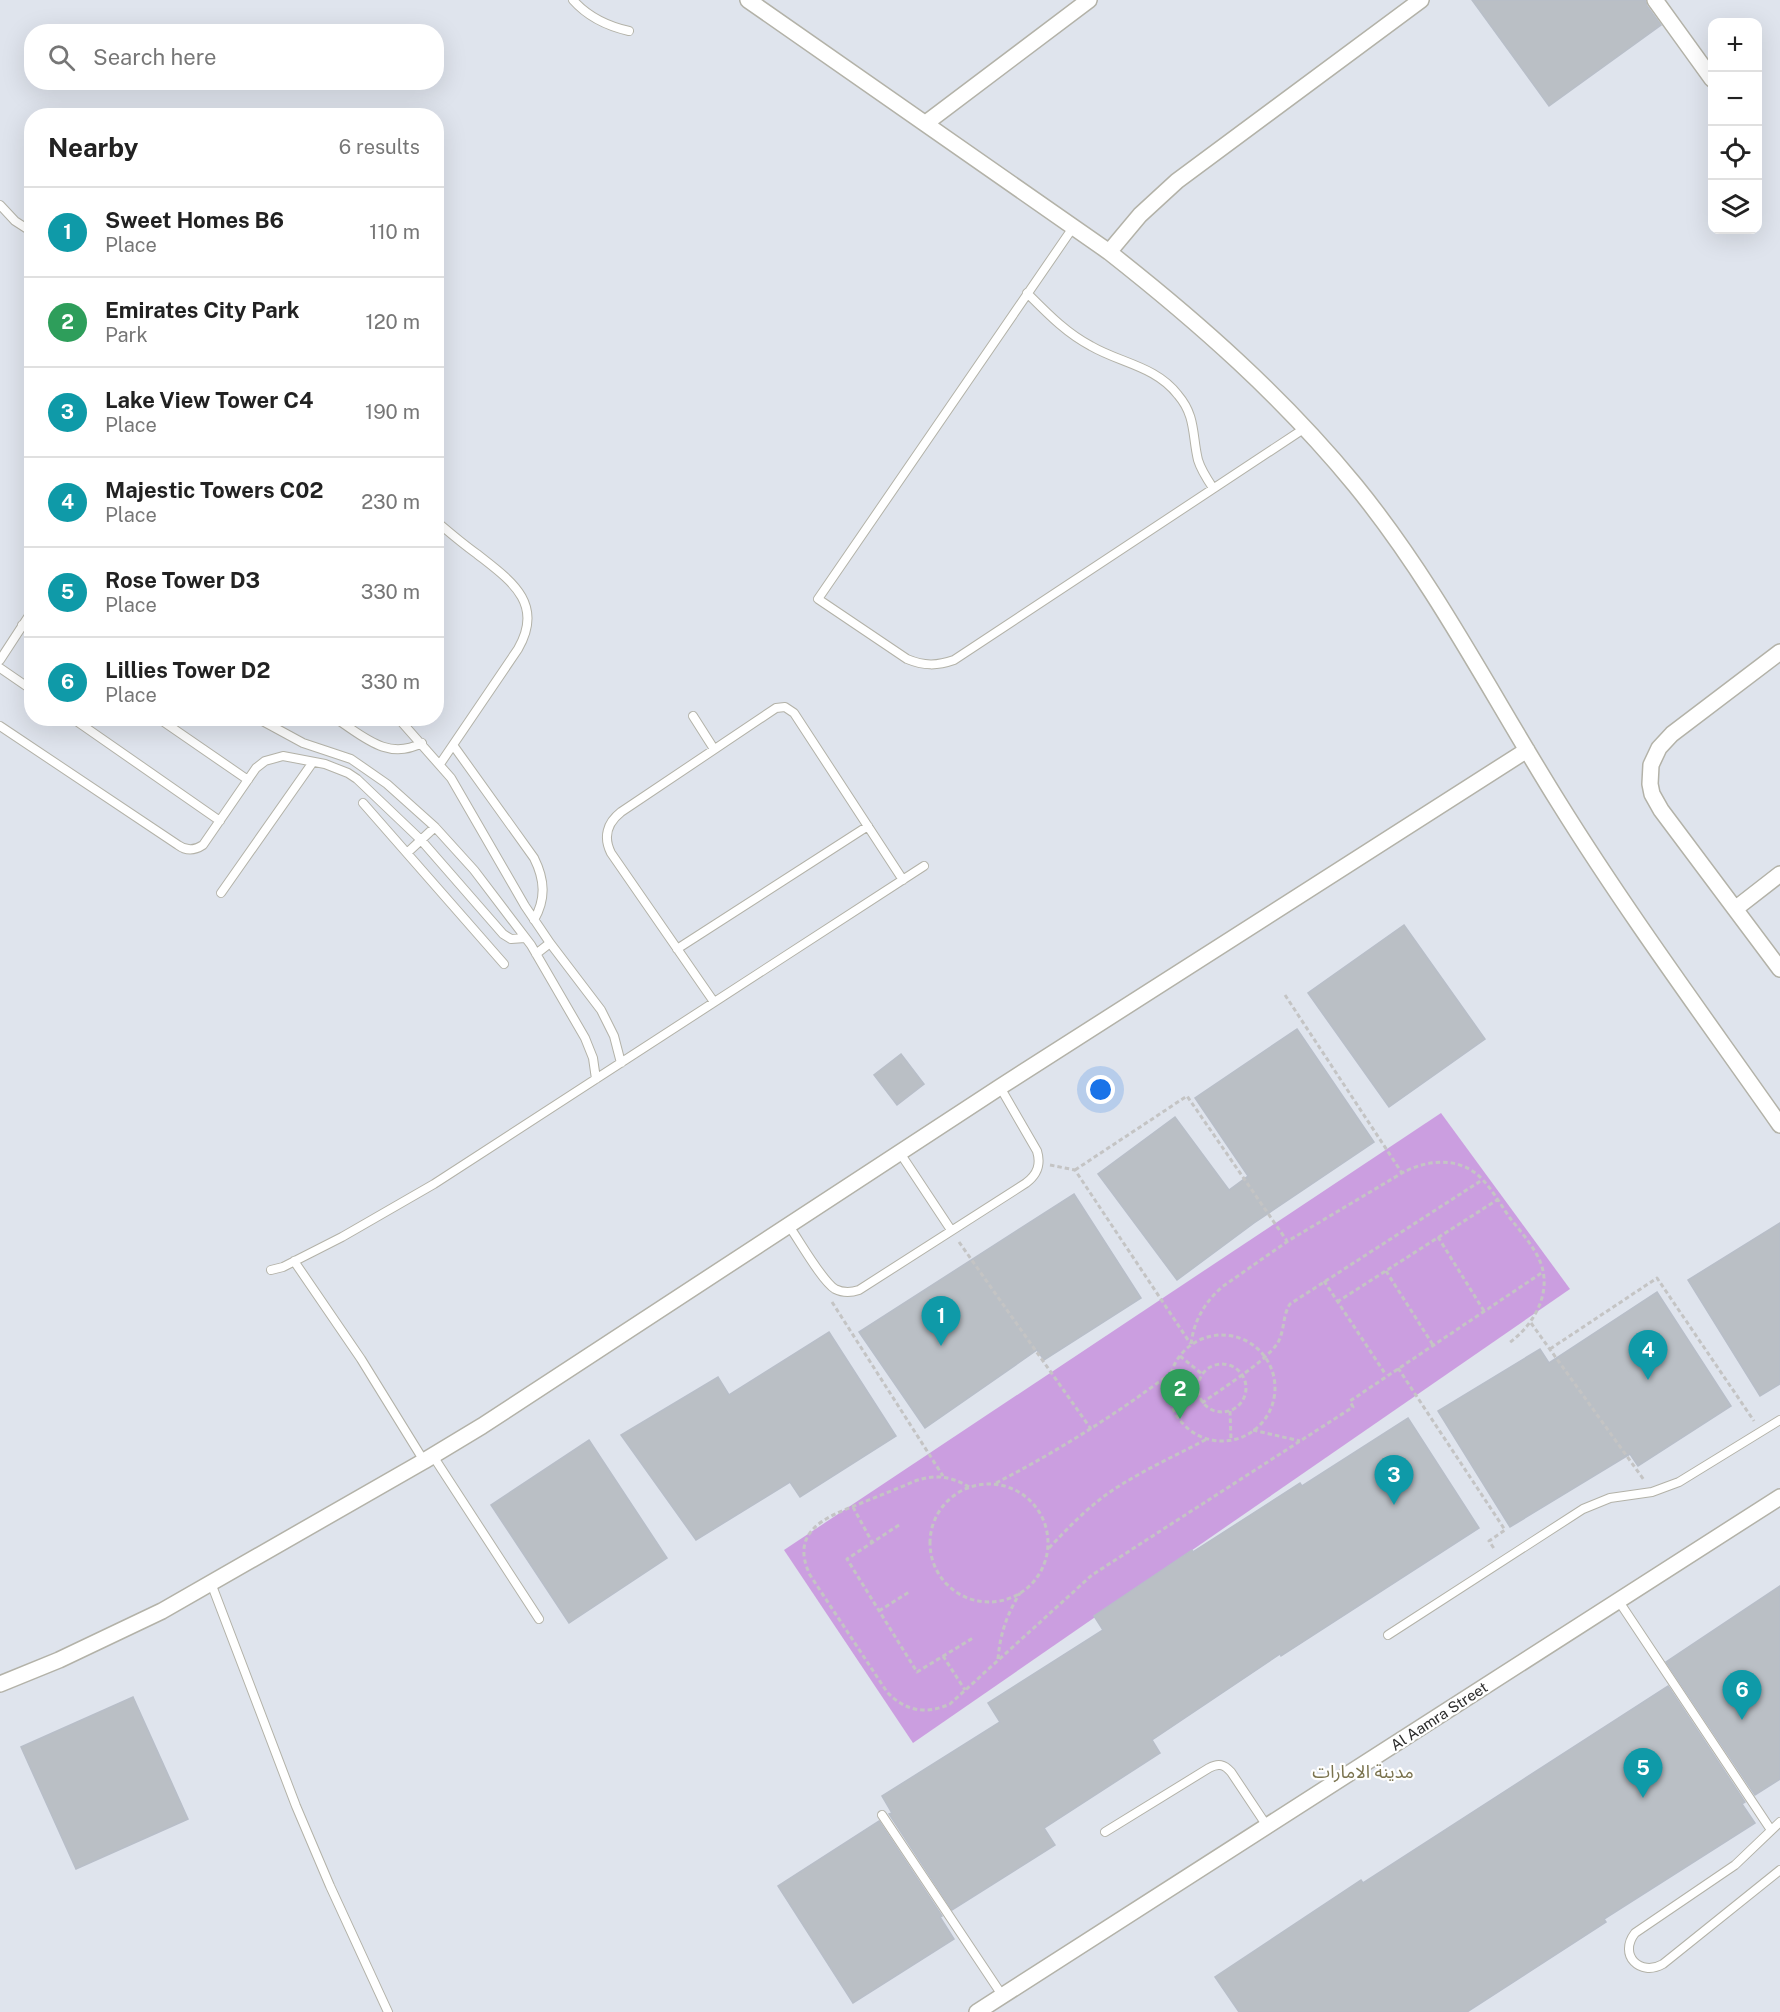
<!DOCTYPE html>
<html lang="en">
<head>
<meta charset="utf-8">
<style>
	:root { --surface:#fff; --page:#f2f2f2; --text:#222; --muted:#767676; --line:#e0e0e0; --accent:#7f7233 }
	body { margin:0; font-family:"Public Sans","Noto Sans Arabic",sans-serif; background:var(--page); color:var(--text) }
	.controls { position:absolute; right:18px; top:18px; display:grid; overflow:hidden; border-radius:12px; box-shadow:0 6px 24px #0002 }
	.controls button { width:54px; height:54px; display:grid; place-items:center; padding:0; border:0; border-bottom:2px solid var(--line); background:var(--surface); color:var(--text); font:30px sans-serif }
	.you { position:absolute; left:1101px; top:1090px; width:21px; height:21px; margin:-15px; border:4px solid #fff; border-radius:50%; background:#1a73e8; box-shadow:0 0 0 9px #1a73e833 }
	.badge { display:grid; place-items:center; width:39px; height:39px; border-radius:50%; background:var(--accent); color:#fff; font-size:20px; font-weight:700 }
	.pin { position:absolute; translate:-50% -50px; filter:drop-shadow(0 2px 3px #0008) }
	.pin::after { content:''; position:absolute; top:32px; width:21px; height:18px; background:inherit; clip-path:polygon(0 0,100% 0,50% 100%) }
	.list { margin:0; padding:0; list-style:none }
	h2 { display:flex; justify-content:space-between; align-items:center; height:78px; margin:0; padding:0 24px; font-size:26px }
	h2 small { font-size:20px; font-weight:400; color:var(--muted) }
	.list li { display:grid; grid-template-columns:39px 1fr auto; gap:18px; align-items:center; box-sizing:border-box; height:90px; padding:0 24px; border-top:2px solid var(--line) }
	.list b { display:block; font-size:22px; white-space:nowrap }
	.list p { margin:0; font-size:20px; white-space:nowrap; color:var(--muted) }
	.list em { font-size:20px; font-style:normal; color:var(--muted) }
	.icon { flex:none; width:33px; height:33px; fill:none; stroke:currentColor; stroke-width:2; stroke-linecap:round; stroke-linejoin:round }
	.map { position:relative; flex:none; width:1780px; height:2012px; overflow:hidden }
	.search { position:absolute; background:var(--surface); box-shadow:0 6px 24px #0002; left:24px; top:24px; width:420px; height:66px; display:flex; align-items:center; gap:15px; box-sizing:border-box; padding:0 21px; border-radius:24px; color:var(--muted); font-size:22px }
	.panel { position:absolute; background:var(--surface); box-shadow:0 6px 24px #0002; left:24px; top:108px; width:420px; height:618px; border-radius:24px }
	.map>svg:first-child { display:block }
	.green { fill:#cb9ee0 }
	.building { fill:#babfc5; stroke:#b8bec8; stroke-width:1.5 }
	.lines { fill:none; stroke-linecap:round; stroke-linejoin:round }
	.lane-casing { stroke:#b3b2a8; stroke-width:10 }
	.street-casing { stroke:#b3b2a8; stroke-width:18 }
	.path { stroke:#c4c4c4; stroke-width:3; stroke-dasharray:4.5 3; stroke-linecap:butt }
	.lane { stroke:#fff; stroke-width:8 }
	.street { stroke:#fff; stroke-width:15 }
	.labels { text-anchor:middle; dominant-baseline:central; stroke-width:4.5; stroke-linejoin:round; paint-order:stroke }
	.street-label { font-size:15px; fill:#2c2c2c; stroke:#fff }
	.quarter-label { font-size:18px; fill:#7a734e; stroke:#fff }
</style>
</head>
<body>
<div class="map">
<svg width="1780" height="2012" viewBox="0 0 1780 2012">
	<rect width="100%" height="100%" fill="#dfe4ed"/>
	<path class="green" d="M1441,1113L1570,1289L913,1743L784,1550Z"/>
	<path class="building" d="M1472,0H1645L1647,6L1661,25L1549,106Z
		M1404,925L1485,1039L1389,1107L1308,993Z
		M1297,1029L1374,1142L1254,1223L1177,1280L1098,1174L1175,1117L1229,1190L1248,1176L1195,1098Z
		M901,1054L924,1084L897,1105L874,1075Z
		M1074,1194L1141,1298L1044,1360L1037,1350L925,1428L859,1332Z
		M1780,1223V1384L1760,1396L1688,1280Z
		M1657,1292L1731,1406L1638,1466L1630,1454L1510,1527L1438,1411L1540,1349L1549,1363Z
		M829,1332L896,1436L800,1497L790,1482L696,1540L621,1435L718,1377L729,1395Z
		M1408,1418L1479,1528L1281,1656L1280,1654L1152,1740L1160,1753L1044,1828L1055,1845L952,1910L889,1814L892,1813L882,1796L1000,1722L988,1703L1103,1630L1094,1616L1192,1550L1193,1552L1300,1483L1302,1486Z
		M589,1440L667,1558L569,1623L491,1505Z
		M1780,1586V1779L1755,1795L1666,1662Z
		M1668,1686L1745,1802L1742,1804L1755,1823L1604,1919L1606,1922L1467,2012H1239L1215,1977L1361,1880L1363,1883Z
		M133,1697L188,1819L76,1869L21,1747Z
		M879,1821L942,1916L940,1917L954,1939L853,2003L778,1886Z"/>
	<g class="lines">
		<g class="lane-casing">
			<path id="lane" d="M573,0C588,17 607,26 629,31
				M0,205L15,221L32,232
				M1074,226L818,599L907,659C924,666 937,666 954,660L1305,428
				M1027,293C1047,313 1066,333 1091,346C1120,363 1156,366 1178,395C1196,416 1192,435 1198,460C1201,470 1207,479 1213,488
				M436,521C450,533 463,544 477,554C510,580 545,603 518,649L440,764
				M22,625L32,631
				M0,660L32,611
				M0,668L32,690
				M693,716L714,749
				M72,718L220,821
				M158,718L248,780
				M257,718L303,743L351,759L387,784L435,827L474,870L531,945L585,1038L593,1058L596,1079
				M335,718C363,736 387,761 422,743
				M398,718L451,778L525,906L550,943L601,1010L614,1036L621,1063
				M0,726L178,845C186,851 194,851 203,845L256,768L265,761L283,756L325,764L348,773L357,779L421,840L503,934L511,939L525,938
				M453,745L534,858C545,880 546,899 534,920
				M363,803L504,964
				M407,853L435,827
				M221,893L313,762
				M677,949L868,826
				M536,954L550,943
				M714,1002L611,853C603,837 607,823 621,812L776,708L785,707L794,713L903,880
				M900,1153L951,1230
				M789,1226C799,1240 822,1281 835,1289C843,1293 850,1293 859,1290L1026,1183C1038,1174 1041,1164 1037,1151L1000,1087
				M294,1261L361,1359L424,1461
				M271,1270L283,1267L342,1237L434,1184L924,866
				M433,1456L539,1619
				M211,1583L296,1806L330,1886L388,2012
				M1618,1600L1771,1830
				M1388,1635L1583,1509L1610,1498L1652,1492L1679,1482L1780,1420
				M882,1815L1002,1995
				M1780,1822L1735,1865L1635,1933C1618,1955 1640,1977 1663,1964L1780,1870
				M1105,1832L1209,1768C1218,1763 1224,1764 1231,1772L1267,1826"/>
		</g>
		<g class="street-casing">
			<path id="street" d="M748,0L1109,252C1198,322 1283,397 1355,485C1435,583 1492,696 1559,803C1628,914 1705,1018 1780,1125
				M1655,0L1712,79
				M926,123L1089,0
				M1109,252L1140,215L1177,181L1421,0
				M1780,652L1672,734L1659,748L1651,765L1650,784L1652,794L1661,810L1780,969
				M1735,909L1780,874
				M0,1684L59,1660L162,1611L424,1461L482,1426L1000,1087L1527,750
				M977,2012L1780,1497"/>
		</g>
		<path class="path" d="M1285,995L1402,1173
			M1050,1165L1075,1170L1190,1343
			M1075,1170L1187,1096L1287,1241
			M1438,1237L1484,1311
			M959,1242L1091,1429
			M1386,1271L1433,1345
			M1324,1281L1386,1375
			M832,1302L943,1476
			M1337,1302L1497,1200
			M1531,1323L1644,1480
			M1169 1388a53 53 0 1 1 106 0a53 53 0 1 1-106 0Z
			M1191,1344C1194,1321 1204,1303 1222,1287L1288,1241L1402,1173C1428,1159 1461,1156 1483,1180C1493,1191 1501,1205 1510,1218C1520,1231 1532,1244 1539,1259C1554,1291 1534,1325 1509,1343
			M1550,1349L1657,1278L1754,1421
			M1180,1356L1202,1374
			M1198 1388a24 24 0 1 1 48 0a24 24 0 1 1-48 0Z
			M1398,1368L1505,1530L1489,1541L1495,1550
			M1202,1403C1221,1389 1265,1362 1277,1344C1285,1332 1282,1316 1290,1304L1482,1180
			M1230,1411L1231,1439
			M1253,1430L1300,1441
			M996,1483C1058,1451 1115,1415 1171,1373
			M930 1543a59 59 0 1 1 118 0a59 59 0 1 1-118 0Z
			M969,1487C951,1476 935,1474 915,1481C897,1489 878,1496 859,1504C826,1517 789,1531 810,1575L887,1692C905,1711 926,1715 950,1704L1092,1575L1353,1407L1350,1401L1543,1272
			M853,1507L872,1542
			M899,1525L847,1559L917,1672L973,1638
			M1049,1548C1068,1528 1087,1508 1110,1492C1141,1471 1175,1456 1207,1439
			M879,1611L909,1592
			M943,1656L965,1690
			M998,1659C1000,1634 1007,1614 1020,1593"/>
		<use href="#lane" class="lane"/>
		<use href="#street" class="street"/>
	</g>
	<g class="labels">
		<g class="street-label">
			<text transform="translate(1439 1716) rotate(-33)">Al Aamra Street</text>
		</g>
		<g class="quarter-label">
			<text x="1363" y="1771">مدينة الامارات</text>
		</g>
	</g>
</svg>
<div class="controls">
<button>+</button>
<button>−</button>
<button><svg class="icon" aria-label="locate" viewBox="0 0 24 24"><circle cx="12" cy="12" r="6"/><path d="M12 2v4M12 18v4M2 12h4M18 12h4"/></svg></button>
<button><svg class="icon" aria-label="layers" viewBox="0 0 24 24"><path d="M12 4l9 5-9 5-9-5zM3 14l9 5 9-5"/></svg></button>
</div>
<div class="you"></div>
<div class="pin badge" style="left:941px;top:1346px;background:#0f9aa8">1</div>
<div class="pin badge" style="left:1180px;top:1419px;background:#2e9e5b">2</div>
<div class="pin badge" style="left:1394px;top:1505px;background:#0f9aa8">3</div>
<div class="pin badge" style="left:1648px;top:1380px;background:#0f9aa8">4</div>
<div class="pin badge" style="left:1643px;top:1798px;background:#0f9aa8">5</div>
<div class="pin badge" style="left:1742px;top:1720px;background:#0f9aa8">6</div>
<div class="search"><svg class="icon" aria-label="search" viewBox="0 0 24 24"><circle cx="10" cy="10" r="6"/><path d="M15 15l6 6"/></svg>Search here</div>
<section class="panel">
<h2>Nearby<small>6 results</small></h2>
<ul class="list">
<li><span class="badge" style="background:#0f9aa8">1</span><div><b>Sweet Homes B6</b><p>Place</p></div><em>110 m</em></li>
<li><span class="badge" style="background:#2e9e5b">2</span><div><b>Emirates City Park</b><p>Park</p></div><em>120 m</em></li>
<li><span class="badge" style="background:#0f9aa8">3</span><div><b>Lake View Tower C4</b><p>Place</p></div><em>190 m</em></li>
<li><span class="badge" style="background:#0f9aa8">4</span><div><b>Majestic Towers C02</b><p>Place</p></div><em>230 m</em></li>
<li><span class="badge" style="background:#0f9aa8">5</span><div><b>Rose Tower D3</b><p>Place</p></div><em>330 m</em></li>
<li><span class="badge" style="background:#0f9aa8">6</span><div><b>Lillies Tower D2</b><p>Place</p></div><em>330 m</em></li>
</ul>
</section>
</div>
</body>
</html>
